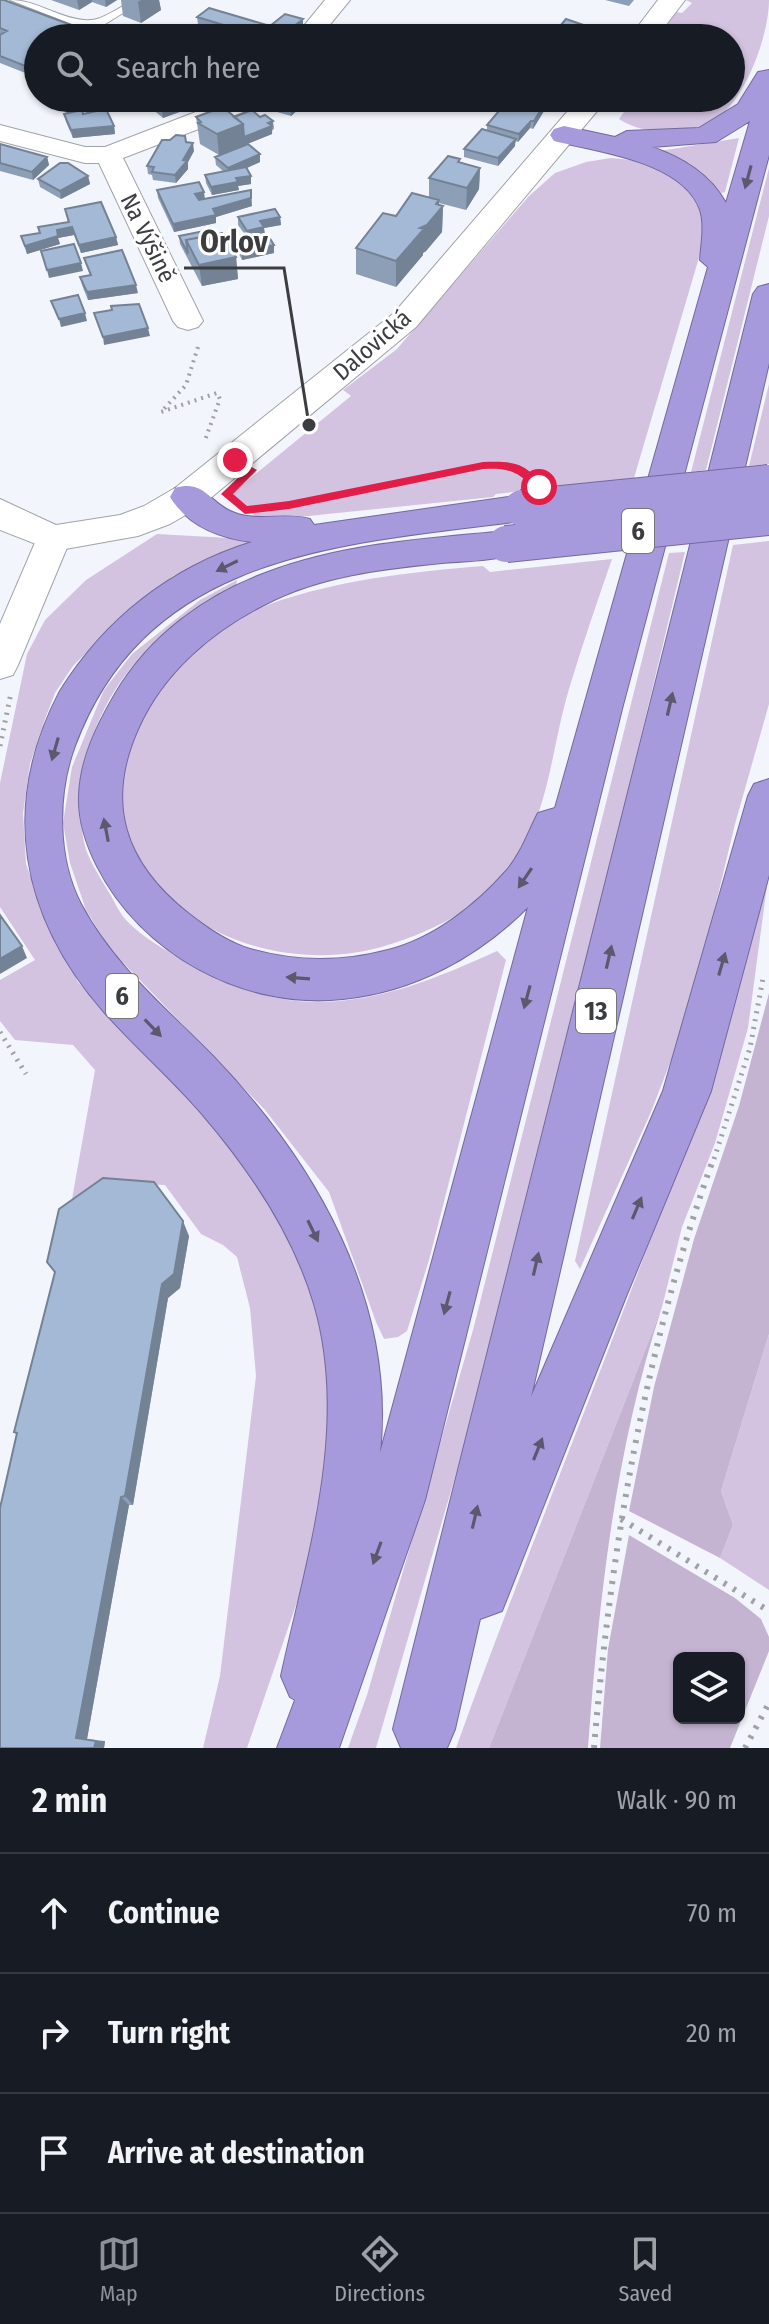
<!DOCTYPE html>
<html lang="en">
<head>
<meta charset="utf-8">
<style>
	:root { --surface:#171b24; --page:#20242c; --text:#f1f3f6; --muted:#9ea1a6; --line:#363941; --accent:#8c9099 }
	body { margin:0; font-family:"Fira Sans Condensed",sans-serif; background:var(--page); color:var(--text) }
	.controls { position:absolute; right:24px; bottom:24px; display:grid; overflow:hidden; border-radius:12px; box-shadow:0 2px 6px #0004 }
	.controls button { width:72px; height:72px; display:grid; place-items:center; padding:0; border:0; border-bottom:2px solid var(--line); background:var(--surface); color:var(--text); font:40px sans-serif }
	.stop { position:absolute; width:24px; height:24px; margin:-18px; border:6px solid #e11d48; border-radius:50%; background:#fff }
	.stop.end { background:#e11d48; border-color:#fff; box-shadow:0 2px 8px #0008 }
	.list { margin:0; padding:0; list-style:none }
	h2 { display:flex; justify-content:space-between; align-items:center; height:104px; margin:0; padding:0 32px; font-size:34px }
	h2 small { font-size:26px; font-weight:400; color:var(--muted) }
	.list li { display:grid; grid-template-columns:52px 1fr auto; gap:24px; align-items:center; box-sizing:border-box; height:120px; padding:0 32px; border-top:2px solid var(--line) }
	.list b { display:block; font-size:30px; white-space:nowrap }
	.list em { font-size:26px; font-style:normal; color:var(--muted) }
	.icon { flex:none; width:44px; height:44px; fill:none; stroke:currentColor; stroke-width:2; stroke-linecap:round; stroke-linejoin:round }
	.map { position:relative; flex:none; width:769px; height:1748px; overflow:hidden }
	.search { position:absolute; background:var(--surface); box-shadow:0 2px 6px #0004; left:24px; right:24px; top:24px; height:88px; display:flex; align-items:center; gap:20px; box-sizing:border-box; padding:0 28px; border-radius:44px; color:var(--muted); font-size:30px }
	.sheet { height:464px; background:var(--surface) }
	nav { display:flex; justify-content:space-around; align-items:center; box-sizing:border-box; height:112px; border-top:2px solid var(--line); background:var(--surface); font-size:22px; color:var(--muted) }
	nav a { display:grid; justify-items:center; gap:4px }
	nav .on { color:var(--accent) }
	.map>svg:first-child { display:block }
	.green { fill:#d3c3e1 }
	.forest { fill:#c4b4d2; fill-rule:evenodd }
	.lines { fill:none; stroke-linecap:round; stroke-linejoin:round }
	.service-casing { stroke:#a1a3a9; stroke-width:2 }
	.minor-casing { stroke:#a1a3a9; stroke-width:2 }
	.tertiary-casing { stroke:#a1a3a9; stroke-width:2 }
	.trunk-casing { stroke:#7369a0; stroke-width:2 }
	.path-far2 { stroke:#a0a1a6; stroke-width:4; stroke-dasharray:2 5; stroke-linecap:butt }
	.path-far1 { stroke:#a0a1a6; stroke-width:5; stroke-dasharray:2 6; stroke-linecap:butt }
	.path { stroke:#a0a1a6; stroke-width:6; stroke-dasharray:3 8; stroke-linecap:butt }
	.service { fill:#fff; fill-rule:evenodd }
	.minor { fill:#fff; fill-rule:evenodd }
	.tertiary { fill:#fff; fill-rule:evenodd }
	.trunk { fill:#a79adc; fill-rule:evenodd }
	.trunk-bridge-casing { stroke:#7369a0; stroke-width:38; stroke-linecap:butt }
	.trunk-bridge { stroke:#a79adc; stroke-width:36 }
	.wall { fill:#8d9fb7 }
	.shaded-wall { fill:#738295 }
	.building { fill:#a4b9d5; stroke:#738295; stroke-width:2 }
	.oneway { fill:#5c596f }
	.route { fill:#e11d48 }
	.labels { text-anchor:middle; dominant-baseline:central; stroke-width:6; stroke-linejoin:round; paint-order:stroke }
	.far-street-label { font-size:24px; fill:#3c3d40; stroke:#fff }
	.shield { fill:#fff; stroke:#767779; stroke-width:2 }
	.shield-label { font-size:26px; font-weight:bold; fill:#3c3d40 }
	.leader { fill:none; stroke:#3c3d40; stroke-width:3 }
	.callout-dot { fill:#3c3d40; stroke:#fff; stroke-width:3 }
	.callout-label { font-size:30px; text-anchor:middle; font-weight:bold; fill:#3c3d40; stroke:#fff; stroke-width:6; stroke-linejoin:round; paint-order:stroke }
</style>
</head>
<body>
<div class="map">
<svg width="769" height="1748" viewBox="0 0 769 1748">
	<rect width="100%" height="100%" fill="#f3f5fc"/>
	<path class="green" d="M686,0H769C769,34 747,95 719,117C703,130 686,131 666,131C648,131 635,129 619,119L634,98H731V38H654L675,12L682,13L692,3Z
		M739,138L725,192L722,193L660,151Z
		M611,158C645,159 691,176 702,213C704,223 703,234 703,244L634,478L496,494L493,497L260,521L233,495L236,490L351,396L343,390L397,349L529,196L555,173L586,162Z
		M769,168V216L706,470L691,472Z
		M769,384V464L749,466Z
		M157,534L263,540L173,576L112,626L73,666L55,693L45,719L30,764L23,813L26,864L41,906L78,982L170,1077L244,1162L307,1266L335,1404L308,1570L247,1748H203L220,1676L256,1376L250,1308L237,1257L223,1245L201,1234L165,1185L111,1183L83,1201L72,1199L95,1070L73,1045L15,1040L0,1021V980L35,960L0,907V783L27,654L45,620L86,580Z
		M769,541V704L735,824L690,1011L651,1112L580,1269L575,1261L733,545Z
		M685,552L576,1009L465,1443L376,1748H348L367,1695L473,1330L669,553Z
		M612,559C597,602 582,646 569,689C549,756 550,822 502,878C473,911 432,931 391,944C233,996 43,860 157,696C173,672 195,644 219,629C286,585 405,572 483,566L490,572Z
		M237,580L236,586C205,603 173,625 148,649C98,698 70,774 84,842C87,858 100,877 108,891C114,900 119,913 127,921C143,938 167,951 187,962C225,984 268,1001 312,1002C379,1003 437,978 497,951L506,960L429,1260L407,1331L398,1337L384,1339L376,1322L329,1192L265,1110L110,949L86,910L70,863L63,823L72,767L104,690L132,654L200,600Z
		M768,878L748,1028L715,1143L682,1227L662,1307L489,1748H456C560,1458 689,1176 768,878Z
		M769,1334V1590L720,1558L733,1525L721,1491Z"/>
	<path class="forest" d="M769,993V1334L721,1491L733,1525L720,1558L629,1511L654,1387L694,1239L739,1106Z
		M662,1307C615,1450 599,1599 588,1748H489Z
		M629,1535L735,1598L761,1619L769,1637V1651L730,1748H600L608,1649ZM739,1658V1718H679V1658Z"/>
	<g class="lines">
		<g class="service-casing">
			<path id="service" d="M10,0C37,0 58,18 84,20C106,23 122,0 144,0L102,26L82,28Z"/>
		</g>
		<g class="minor-casing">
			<path id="minor" d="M325,0H350L319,38H294Z
				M232,98H262L248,110L123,158L203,321L198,327L188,330L178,327L173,321L99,163H85L0,141V125L85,147H105Z
				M54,526L66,530L71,538L18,665L13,675L0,679V624L37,538L42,530Z"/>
		</g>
		<g class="tertiary-casing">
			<path id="tertiary" d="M658,0H685L656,38H629Z
				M579,98H608L416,327L201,506L170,524L138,536L54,551L0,530V499L56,525L120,515L144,506L175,488L394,313Z"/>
		</g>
		<g class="trunk-casing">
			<path id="trunk" d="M769,70V155L623,705L425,1500L339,1748H277L295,1700L290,1697L281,1676C307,1557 350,1426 314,1304C293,1233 250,1170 202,1114C171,1078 135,1047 104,1012C20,916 0,805 60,691C105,619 171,567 252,542C219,538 188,526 170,497L175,488C206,479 209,504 235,513C259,522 286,512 310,519L314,525L522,495L535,499L540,508L535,517L522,521C346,544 148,550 75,746C57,794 57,858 81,904C114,966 165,1007 213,1056C315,1162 396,1301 380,1453L528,907C478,957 414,992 343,999C244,1010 141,954 97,866C86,844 78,821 79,796C80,759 97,725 115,694C149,636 205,595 268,572C345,543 425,539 506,531L519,535L525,544L519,553C494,561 467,561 442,563C382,569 320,576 266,604C212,631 164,672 139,727C104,803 125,863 188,913C207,928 227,942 250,949C295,962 343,962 388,950C433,939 476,905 506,871C521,854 528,832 538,813L555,808L708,267L700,260C701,245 705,225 700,210C683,161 597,152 554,141L550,135L554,129L564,126L615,137L627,131L699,128L738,104L758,72ZM750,121L726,203C710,174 683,158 652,147L716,142Z
				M769,284V363L531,1397L663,1091L748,796L754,784L769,779V875L711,1091L625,1299L502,1611L480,1619L455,1729L447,1748H401L393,1729L753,294L758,287Z"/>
		</g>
		<path class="path-far2" d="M198,347L186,385L161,412L217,393L220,399L205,440
			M313,500L483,465H508L523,470"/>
		<path class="path-far1" d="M0,746L11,693
			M0,1032L26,1074
			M714,1159L750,1048L763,978"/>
		<path class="path" d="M621,1519L769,1611
			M594,1748C611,1547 645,1347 714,1157
			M745,1748L769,1703"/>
		<use href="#service" class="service"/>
		<use href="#minor" class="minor"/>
		<use href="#tertiary" class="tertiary"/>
		<use href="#trunk" class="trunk"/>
		<g class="trunk-bridge-casing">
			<path id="trunk-bridge" d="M522,508L769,483
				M506,544L769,517"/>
		</g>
		<use href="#trunk-bridge" class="trunk-bridge"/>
	</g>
	<path class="wall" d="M0,0L101,36V38H38V78L0,63Z
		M51,0H117L106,7L92,2L79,10Z
		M121,0H159L161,10L141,23L123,16Z
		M605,0H634L629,6Z
		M197,17L270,26L303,27L289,38H242L198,25Z
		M71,98H93L94,102L82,112L83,114L114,126L115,134L73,138L66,122L64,114L69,113L65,112L64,104Z
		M145,98H212V100L163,118L146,104Z
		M256,98H310V99L291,116L256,106Z
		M545,103L544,111L533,129L530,128L518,142L515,141V146L498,166L464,157V149L487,131V125Z
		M196,117H260L273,121L274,129L272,130V134L219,155L200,144Z
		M186,142L194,151L188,162V169L176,183L153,180L152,175L148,174L147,166Z
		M0,144L47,157L49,165L33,180L0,171Z
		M260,154V162L247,168L251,176V184L238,186L239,190L212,195L206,183L205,175L224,172L216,165L215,157Z
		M460,162L480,168L479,189L466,210L439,203V205L443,206L442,232L426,251L423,253V255L396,287L356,274V248L396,216L429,197V178Z
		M88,176L90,184L61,199L40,187L38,179Z
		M157,190L205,199L252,206L216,217V223L174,232L158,198Z
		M65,209L116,237L118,245L81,253L74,235L58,238L60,244L27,254L21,236L40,233L68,223Z
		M238,217H280L281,225L264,228L265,236L250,239L252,241L274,253L242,260L238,252L234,253L236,257L238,279L202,286L180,244L179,236L217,234L227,240L246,236L238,225Z
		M84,258L138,293L88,300L82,285L80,277L90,275Z
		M189,1236L180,1288L168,1298L133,1505H129L87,1739L105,1741L104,1748H0L17,1435L14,1432L55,1273L47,1262Z"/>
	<path class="shaded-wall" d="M77,0H92V2L79,10Z
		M105,0H117L106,7Z
		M141,0H159L161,10L141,23L138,2Z
		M303,19V27L289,38H279Z
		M88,98H93L94,102L77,115L76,107Z
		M195,98H212V100L163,118L162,110Z
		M302,98H310V99L291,116V108Z
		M545,103L544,111L533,129L534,121Z
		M273,121L272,134L245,145L244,137Z
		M531,121L530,128L518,142L519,134Z
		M243,124L245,145L219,155L217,134Z
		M114,126L115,134L73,138L71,130Z
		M516,139L515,146L498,166V158Z
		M193,143L194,151L188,162V169L176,183L175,175Z
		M260,154V162L229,176L228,168Z
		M47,157L49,165L33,180L32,172Z
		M480,168L479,189L466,210L467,188Z
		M88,176L90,184L61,199L60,191Z
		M251,176V184L238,186L239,190L212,195L211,187L236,178Z
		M251,190L252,206L216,217V223L174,232L173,224L213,209Z
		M204,192L205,200L196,202L195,194Z
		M439,200V211L443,206L442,232L426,251L423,253V255L396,287V261Z
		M280,217L281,225L264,228L265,236L247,239V231L260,221Z
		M72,227L74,235L58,238L60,244L27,254L25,246L57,230Z
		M116,237L118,245L81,253L79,245Z
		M237,244L238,252L197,260L193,253Z
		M274,245V253L242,260V252Z
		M236,257L238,279L202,286L199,265Z
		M81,263L83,271L49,278L47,270Z
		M136,285L138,293L88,300L87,292Z
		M85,313L87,321L61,327L59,319Z
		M148,328L150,336L104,345L103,337Z
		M22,946L27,958L0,974V959Z
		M183,1221L189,1236L180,1288L168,1298L133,1505L125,1496L162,1284Z
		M121,1497L129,1505L87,1739L76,1738Z
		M96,1741H105L104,1748H94Z"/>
	<path class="building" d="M0,0H4L101,36L97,38H38V71L0,56V35L7,31L0,28Z
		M209,8L270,26L285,14L303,19L279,38H267L197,17Z
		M566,19L598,30L591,38H550Z
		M71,98H88L76,107L64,104Z
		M147,98H195L162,110Z
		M256,98H302L291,108Z
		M510,98H526L545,103L534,121H531L519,134L487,125Z
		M223,107L243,124L217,134L198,123L201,122L196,117Z
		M106,109L114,126L71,130L64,114L82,110L83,114Z
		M252,110L260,117L265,115L273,121L268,123L272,126L244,137L243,124L234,117Z
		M482,129L516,139L498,158L464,149Z
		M176,135L185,136L186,142L193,143L183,160L187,161L175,175L152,172L154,167L147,166L162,140H170Z
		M0,144L47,157L32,172L0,163Z
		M248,144L260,154L228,168L215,157Z
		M448,156L460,159L458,162L480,168L467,188L429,178Z
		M60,163H68L88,176L60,191L38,179Z
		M246,167L251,176L236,178L238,182L211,187L205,175Z
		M199,182L204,192L195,194L199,200L251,190V198L213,209L216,215L173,224L157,190Z
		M412,193L439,200L436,204L443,206L427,225L420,228L424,229L396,261L356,248L383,213L396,216Z
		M101,202L116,237L79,245L72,227L57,230L58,236L25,246L21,236L40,233L38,227L69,222L65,209Z
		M275,209L280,217L260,221L264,227L247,231L238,217Z
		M214,229L217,234L186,240L188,254L179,236Z
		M222,233L236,257L199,265L186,240Z
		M249,236L252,241L269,237L274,245L242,252L237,244L229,245L227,240Z
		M74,244L81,263L47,270L41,251Z
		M122,250L136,285L87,292L80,277L91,275L84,258Z
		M78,295L85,313L59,319L51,301Z
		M139,304L148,328L103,337L94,313L112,310L111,306Z
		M0,915L22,946L0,959Z
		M103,1178L154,1182L183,1221L174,1274L162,1284L125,1496L121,1497L76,1738L96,1741L94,1748H0V1508L17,1433L14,1432L55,1272L47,1262L59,1209Z"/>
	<defs><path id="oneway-solid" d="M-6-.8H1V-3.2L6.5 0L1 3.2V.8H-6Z" transform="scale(2)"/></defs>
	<g class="oneway">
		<use href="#oneway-solid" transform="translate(748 177) rotate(105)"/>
		<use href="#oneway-solid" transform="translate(227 566) rotate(154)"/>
		<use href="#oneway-solid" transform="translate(670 704) rotate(-77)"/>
		<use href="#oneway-solid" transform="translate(55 749) rotate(106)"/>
		<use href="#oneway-solid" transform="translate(106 830) rotate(-101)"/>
		<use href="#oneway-solid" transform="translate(525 878) rotate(124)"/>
		<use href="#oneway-solid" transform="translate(609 957) rotate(-77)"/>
		<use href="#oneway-solid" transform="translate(722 964) rotate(-74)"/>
		<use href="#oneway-solid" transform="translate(298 978) rotate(-176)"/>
		<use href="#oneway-solid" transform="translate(527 997) rotate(105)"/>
		<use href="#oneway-solid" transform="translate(153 1028) rotate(46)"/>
		<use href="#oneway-solid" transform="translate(637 1208) rotate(-67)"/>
		<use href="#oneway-solid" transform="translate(313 1231) rotate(64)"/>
		<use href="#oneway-solid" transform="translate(536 1264) rotate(-77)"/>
		<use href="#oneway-solid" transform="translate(447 1303) rotate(105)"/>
		<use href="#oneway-solid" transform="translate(538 1449) rotate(-68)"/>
		<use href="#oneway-solid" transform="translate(475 1517) rotate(-77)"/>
		<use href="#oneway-solid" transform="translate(377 1553) rotate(110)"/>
	</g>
	<path class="route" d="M235,457L257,470L233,494L247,506L289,501L483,462C514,461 525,462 544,487L535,489C517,471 509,468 483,469L289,509L245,514L221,494L245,471L230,460Z"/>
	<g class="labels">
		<g class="far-street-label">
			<text transform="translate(148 238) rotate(64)">Na Výšině</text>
			<text transform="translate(372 345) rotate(-41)">Dalovická</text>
		</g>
		<g class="shield">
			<rect x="622" y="509" width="32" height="44" rx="6"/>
			<rect x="106" y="974" width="32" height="44" rx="6"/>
			<rect x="576" y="989" width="40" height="44" rx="6"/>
		</g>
		<g class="shield-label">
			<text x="638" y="531">6</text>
			<text x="122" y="996">6</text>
			<text x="596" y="1011">13</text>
		</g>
	</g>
	<path class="leader" d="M309 425L284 268H184"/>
	<circle class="callout-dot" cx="309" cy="425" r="8"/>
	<g class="callout-label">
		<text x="234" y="252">Orlov</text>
	</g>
</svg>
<div class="controls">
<button><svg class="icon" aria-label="layers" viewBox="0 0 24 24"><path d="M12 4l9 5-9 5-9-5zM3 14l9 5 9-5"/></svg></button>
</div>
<div class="stop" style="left:539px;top:487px"></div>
<div class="stop end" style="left:235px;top:460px"></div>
<div class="search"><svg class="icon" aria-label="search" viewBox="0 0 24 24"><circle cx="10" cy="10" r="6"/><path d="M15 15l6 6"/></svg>Search here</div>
</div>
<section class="sheet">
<h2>2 min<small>Walk · 90 m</small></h2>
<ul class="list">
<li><svg class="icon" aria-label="ahead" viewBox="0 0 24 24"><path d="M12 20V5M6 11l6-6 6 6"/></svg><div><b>Continue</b></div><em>70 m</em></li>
<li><svg class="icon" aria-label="right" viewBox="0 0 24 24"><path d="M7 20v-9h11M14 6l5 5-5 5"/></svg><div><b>Turn right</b></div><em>20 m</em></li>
<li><svg class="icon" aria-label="arrive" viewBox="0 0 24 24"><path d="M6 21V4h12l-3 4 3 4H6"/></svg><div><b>Arrive at destination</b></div></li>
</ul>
</section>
<nav>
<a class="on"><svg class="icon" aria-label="map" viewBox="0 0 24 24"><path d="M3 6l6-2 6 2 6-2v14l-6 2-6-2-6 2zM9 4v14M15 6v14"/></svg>Map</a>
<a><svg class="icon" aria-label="directions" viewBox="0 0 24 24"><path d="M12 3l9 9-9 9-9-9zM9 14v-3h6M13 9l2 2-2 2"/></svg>Directions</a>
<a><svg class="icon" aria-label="saved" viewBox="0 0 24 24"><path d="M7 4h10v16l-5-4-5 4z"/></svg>Saved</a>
</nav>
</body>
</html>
